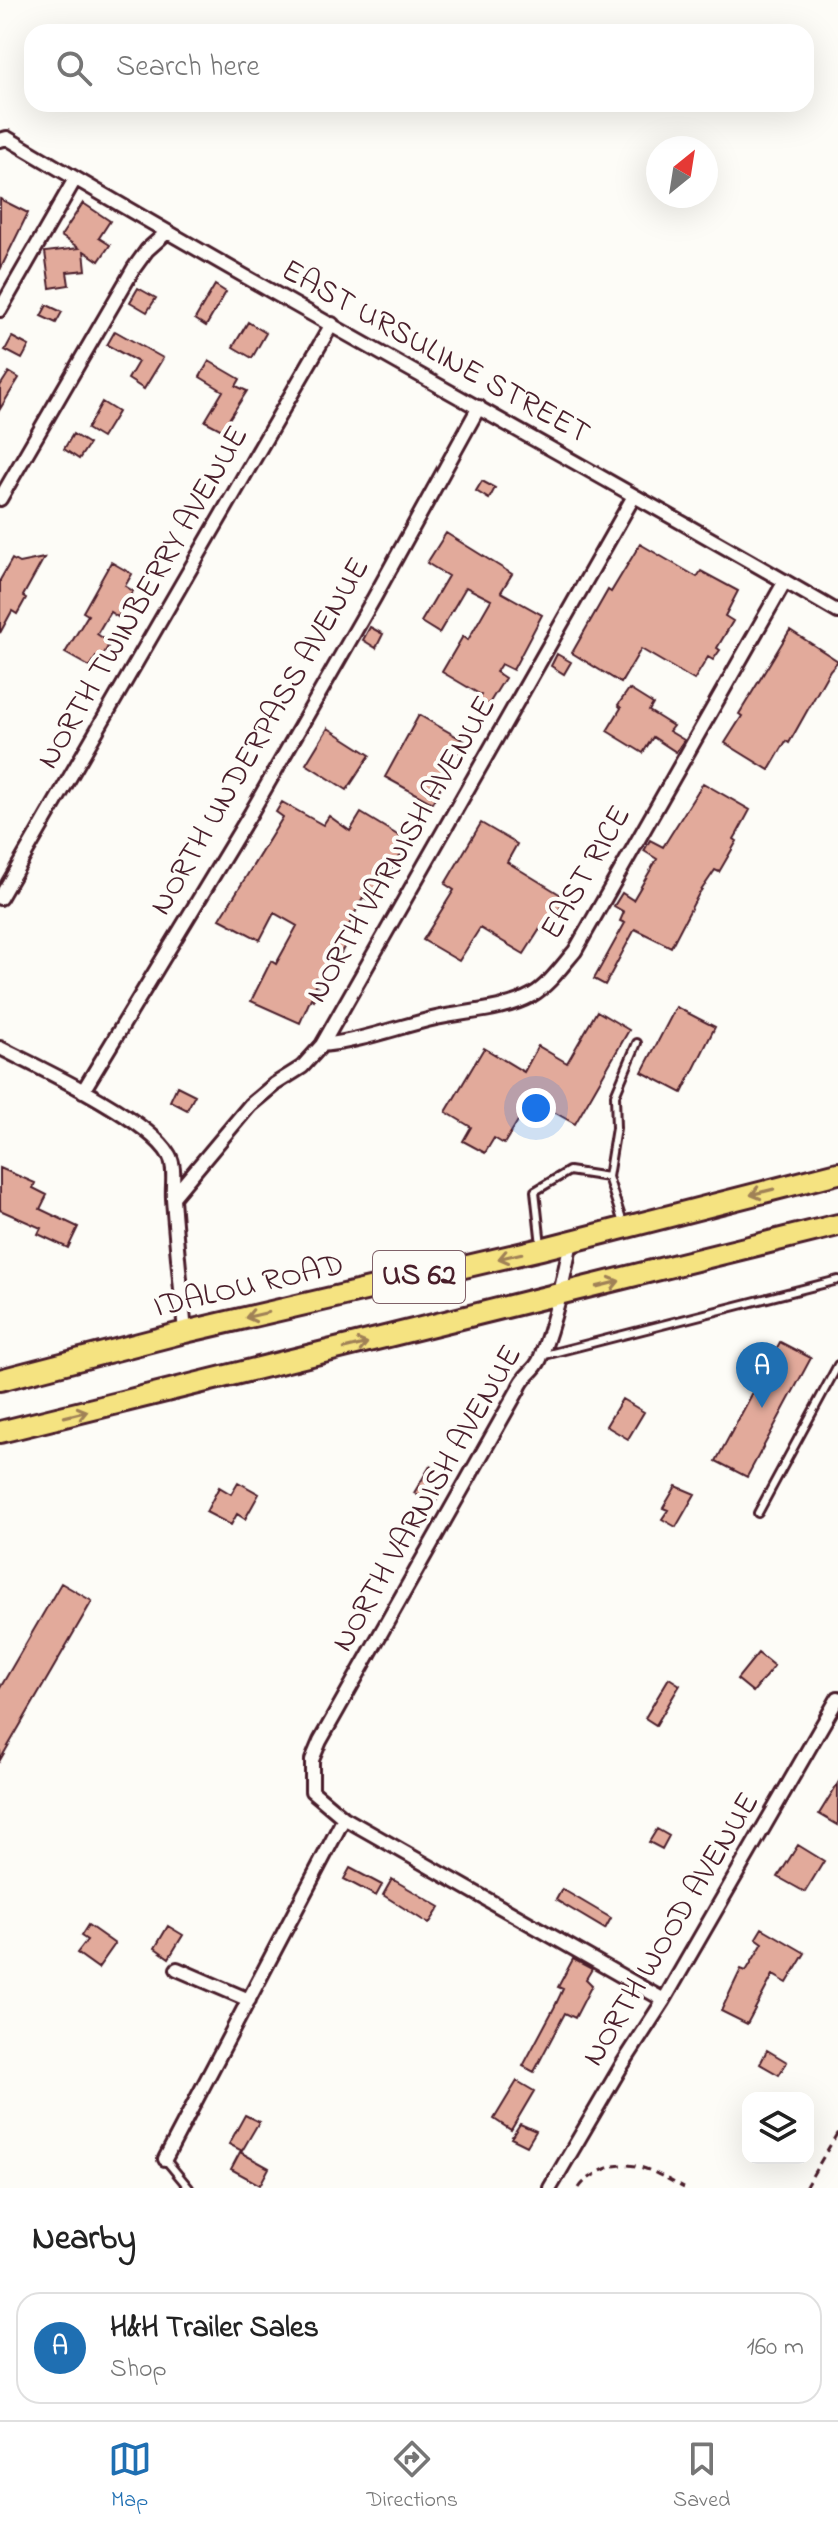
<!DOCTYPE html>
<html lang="en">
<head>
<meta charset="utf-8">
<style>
	:root { --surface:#fff; --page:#f6f6f6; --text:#222; --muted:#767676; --line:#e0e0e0; --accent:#1f6fb2 }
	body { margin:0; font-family:"Indie Flower",sans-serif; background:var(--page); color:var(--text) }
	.controls { position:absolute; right:24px; bottom:24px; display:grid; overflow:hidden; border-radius:16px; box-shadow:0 8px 32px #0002 }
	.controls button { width:72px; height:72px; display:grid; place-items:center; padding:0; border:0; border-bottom:2px solid var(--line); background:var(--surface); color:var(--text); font:40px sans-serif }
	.compass { position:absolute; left:646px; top:136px; width:72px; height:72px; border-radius:50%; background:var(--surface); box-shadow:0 8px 32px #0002; rotate:30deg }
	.you { position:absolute; left:536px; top:1108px; width:28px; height:28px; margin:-20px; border:6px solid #fff; border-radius:50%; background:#1a73e8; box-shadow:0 0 0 12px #1a73e833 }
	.badge { display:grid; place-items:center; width:52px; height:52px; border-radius:50%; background:var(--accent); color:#fff; font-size:26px; font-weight:700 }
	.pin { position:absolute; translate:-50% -66px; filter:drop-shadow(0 2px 4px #0008) }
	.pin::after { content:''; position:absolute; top:42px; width:28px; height:24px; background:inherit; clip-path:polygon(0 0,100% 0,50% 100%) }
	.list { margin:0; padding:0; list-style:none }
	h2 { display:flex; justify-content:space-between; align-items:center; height:104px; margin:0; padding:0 32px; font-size:34px }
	h2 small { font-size:26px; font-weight:400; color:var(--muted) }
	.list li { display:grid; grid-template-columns:52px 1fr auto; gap:24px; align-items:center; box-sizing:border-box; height:112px; margin:0 16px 16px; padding:0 16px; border:2px solid var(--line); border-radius:24px }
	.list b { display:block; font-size:30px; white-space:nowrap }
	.list p { margin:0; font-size:26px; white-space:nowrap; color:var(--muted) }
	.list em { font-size:26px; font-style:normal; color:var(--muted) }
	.icon { flex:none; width:44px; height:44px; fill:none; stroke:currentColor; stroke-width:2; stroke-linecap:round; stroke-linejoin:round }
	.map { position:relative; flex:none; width:838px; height:2188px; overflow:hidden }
	.search { position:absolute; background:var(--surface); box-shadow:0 8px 32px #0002; left:24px; right:24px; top:24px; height:88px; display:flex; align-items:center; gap:20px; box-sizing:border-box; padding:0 28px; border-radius:24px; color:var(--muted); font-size:30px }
	.sheet { height:232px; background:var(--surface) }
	nav { display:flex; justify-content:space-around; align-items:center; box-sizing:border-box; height:112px; border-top:2px solid var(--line); background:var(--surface); font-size:22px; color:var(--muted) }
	nav a { display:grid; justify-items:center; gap:4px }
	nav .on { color:var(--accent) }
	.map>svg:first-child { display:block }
	.building { fill:#e2aa9b; stroke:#4a1f2b; stroke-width:2 }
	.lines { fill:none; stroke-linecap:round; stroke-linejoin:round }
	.service-casing { stroke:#4a1f2b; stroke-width:12 }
	.minor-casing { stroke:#4a1f2b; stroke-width:18 }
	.trunk-casing { stroke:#4a1f2b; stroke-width:26 }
	.path { stroke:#4a1f2b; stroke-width:3; stroke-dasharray:8 6; stroke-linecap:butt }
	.service { stroke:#fdfcf7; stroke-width:6 }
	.minor { stroke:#fdfcf7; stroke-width:12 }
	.trunk { stroke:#f5e381; stroke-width:20 }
	.oneway { stroke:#a08156 }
	.labels { text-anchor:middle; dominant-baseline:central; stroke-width:8; stroke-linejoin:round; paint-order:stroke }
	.shield { fill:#fdfcf7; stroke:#806168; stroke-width:2 }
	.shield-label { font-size:30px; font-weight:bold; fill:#4a1f2b }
	.street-label { font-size:32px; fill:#4a1f2b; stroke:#fdfcf7 }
</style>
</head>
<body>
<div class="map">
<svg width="838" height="2188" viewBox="0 0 838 2188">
	<rect width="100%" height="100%" fill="#fdfcf7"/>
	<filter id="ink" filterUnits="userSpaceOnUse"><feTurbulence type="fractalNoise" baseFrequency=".0125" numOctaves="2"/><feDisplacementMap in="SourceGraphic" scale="16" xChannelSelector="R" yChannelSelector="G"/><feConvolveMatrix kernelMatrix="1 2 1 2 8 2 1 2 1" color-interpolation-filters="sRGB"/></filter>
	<g filter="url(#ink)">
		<path class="building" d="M0,199L28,213L0,270Z
			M83,203L110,221L99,238L110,245L99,261L84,251L86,270L67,272L69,285L50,288L45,252L79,248L61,236Z
			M215,285L226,292L206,326L195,319Z
			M138,288L156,298L147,312L130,302Z
			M47,305L62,312L56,323L41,316Z
			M248,322L266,333L252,358L233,347Z
			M115,331L163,358L144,389L128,379L138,362L107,345Z
			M12,337L29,346L22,359L5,350Z
			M209,361L240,379L236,386L247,391L222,430L205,421L223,391L200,377Z
			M9,372L19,378L0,409V386Z
			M102,402L118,412L102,438L87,429Z
			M73,434L89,444L79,459L64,449Z
			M482,481L495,488L489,499L476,491Z
			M446,533L512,574L501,592L542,615L513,670L501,664L496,672L505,678L485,710L475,704L481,695L442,672L463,636L468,640L491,600L466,587L439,633L421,622L448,576L427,563Z
			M640,544L697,577L701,571L738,591L725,616L733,621L717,648L720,650L713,660L708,657L694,680L641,649L621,683L572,653L608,590L611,592Z
			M44,558L23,596L26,598L17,614L12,611L0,633V580L12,559L19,563Z
			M111,562L132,574L125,586L133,591L118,617L110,612L97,634L110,643L101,659L96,657L90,667L65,653L88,615L83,612Z
			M370,627L383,634L376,648L363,640Z
			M790,630L838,661L830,670L789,743L786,741L769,770L725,743L742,716L739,714Z
			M557,654L571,662L564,674L551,666Z
			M629,689L653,704L649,711L673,726L669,731L684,740L676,752L653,737L643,753L607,731L621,708L618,705Z
			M419,715L466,742L432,803L385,777Z
			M328,728L370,755L347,790L306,764Z
			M703,783L750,810L737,834L734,839L737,841L719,872L715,870L698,895L671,947L635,929L605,985L594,979L625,923L620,921L624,912L614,906L622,893L633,900L657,859L644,851L650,840L663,847Z
			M282,802L323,825L329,816L350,831L361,813L409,842L371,901L363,897L342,939L347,942L336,962L331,958L315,986L320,989L314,1000L311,998L300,1023L251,1001L271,961L276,964L297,926L274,913L260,940L220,919L283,817L276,812Z
			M481,823L517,844L507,862L566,898L546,933L540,929L524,954L480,928L459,961L423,940L454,890L445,884Z
			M676,1007L715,1027L682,1093L642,1072Z
			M597,1011L629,1030L575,1124L531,1099L504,1144L494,1138L485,1153L463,1141L471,1127L446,1112L484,1048L524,1072L538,1046L567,1063Z
			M177,1086L195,1095L187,1110L170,1101Z
			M0,1168L35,1183L33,1188L47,1195L40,1209L78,1227L68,1248L38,1234L41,1228L0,1210Z
			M780,1342L811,1358L747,1477L716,1461Z
			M622,1399L644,1412L628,1439L606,1426Z
			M430,1466L450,1478L434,1505L414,1493Z
			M238,1482L259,1494L245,1519L237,1514L231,1525L206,1512L219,1487L231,1494Z
			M676,1486L695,1494L676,1527L662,1519L668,1510L663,1508Z
			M61,1583L92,1601L0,1760V1688Z
			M758,1653L774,1666L753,1692L737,1679Z
			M669,1678L680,1685L656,1725L645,1718Z
			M838,1783V1825L819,1814Z
			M657,1829L669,1836L662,1849L649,1842Z
			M798,1845L824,1861L805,1892L778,1877Z
			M350,1868L382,1885L376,1896L344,1879Z
			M392,1879L440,1907L429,1924L383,1895Z
			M562,1889L611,1918L605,1929L556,1900Z
			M88,1925L115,1944L98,1968L77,1953L87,1940L81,1936Z
			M168,1926L183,1935L169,1958L155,1948Z
			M762,1928L805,1953L787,1983L773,1975L747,2024L721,2011L741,1969L746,1971L763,1943L756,1938Z
			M573,1959L592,1969L586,1979L592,1985L575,2018L565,2013L534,2072L523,2066L554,2008L563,1989L558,1987Z
			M767,2050L787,2062L779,2075L760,2064Z
			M517,2081L534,2091L511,2130L494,2119Z
			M245,2115L259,2122L242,2151L229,2144Z
			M520,2124L536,2131L527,2146L511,2138Z
			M240,2152L269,2168L260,2185L231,2169Z"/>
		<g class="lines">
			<g class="service-casing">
				<path id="service" d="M608,1177L616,1128L615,1095L637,1043
					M541,1245L535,1191L569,1171L608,1177L623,1223
					M541,1356L838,1280
					M758,1513L838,1365
					M165,2159L189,2188"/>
			</g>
			<g class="minor-casing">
				<path id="minor" d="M0,140L7,138C281,301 562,452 838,612
					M0,310L75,179
					M0,499L134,268L147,250L166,233
					M0,898L332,324
					M322,1045C362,1041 397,1027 436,1018C468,1011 503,1011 532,995C549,985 562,966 575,951L785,581
					M0,1048C40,1068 149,1119 169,1155C176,1167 172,1184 173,1198C176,1242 181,1287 185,1332
					M83,1091L251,813L374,598L479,407
					M173,1197L250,1105L275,1084L302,1067L322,1045L634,496
					M571,1241C563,1282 555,1321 540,1359C534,1373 524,1373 518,1390L320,1741L312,1760V1791L344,1818L664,2000
					M177,1969L249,2000
					M165,2159L344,1818
					M550,2188L622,2065L664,2000L838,1698"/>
			</g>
			<g class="trunk-casing">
				<path id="trunk" d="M0,1380L185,1332L541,1249L838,1173
					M0,1432L838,1225"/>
			</g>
			<path class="path" d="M579,2188C583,2182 587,2179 594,2175C627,2153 652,2171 684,2188
				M805,2188L838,2132"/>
			<use href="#service" class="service"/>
			<use href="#minor" class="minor"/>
			<use href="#trunk" class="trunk"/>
		</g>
		<defs><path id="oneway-shaft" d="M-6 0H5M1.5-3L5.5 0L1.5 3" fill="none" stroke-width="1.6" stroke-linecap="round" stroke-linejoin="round" transform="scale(2)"/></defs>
		<g class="oneway">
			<use href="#oneway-shaft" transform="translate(762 1192) rotate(166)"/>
			<use href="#oneway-shaft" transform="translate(510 1256) rotate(167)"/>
			<use href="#oneway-shaft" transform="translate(608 1284) rotate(-14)"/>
			<use href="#oneway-shaft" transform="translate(257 1315) rotate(167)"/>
			<use href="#oneway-shaft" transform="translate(356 1346) rotate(-14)"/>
			<use href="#oneway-shaft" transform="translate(76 1414) rotate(-14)"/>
		</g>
	</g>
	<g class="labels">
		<rect class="shield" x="373" y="1251" width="92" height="52" rx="6"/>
		<g class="shield-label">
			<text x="419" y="1277">US 62</text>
		</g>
		<g class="street-label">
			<text transform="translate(435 353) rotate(29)">EAST URSULINE STREET</text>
			<text transform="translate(144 598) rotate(-60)">NORTH TWINBERRY AVENUE</text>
			<text transform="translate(261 737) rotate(-60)">NORTH UNDERPASS AVENUE</text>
			<text transform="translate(402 850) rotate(-60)">NORTH VARNISH AVENUE</text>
			<text transform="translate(587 873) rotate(-60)">EAST RICE</text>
			<text transform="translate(249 1287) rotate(-13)">IDALOU ROAD</text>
			<text transform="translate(428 1499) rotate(-60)">NORTH VARNISH AVENUE</text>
			<text transform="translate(672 1930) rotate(-59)">NORTH WOOD AVENUE</text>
		</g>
	</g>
</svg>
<div class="controls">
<button><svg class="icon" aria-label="layers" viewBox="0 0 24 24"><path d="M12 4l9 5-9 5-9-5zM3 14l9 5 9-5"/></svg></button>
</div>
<svg class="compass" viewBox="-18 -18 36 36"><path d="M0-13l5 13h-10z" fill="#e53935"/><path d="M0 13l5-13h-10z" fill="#767676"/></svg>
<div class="you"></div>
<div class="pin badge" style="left:762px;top:1408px">A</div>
<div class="search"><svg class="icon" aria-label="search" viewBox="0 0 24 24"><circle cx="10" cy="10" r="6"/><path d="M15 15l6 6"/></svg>Search here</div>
</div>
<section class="sheet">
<h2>Nearby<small></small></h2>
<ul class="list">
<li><span class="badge">A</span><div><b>H&amp;H Trailer Sales</b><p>Shop</p></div><em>160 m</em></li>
</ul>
</section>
<nav>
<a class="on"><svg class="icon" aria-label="map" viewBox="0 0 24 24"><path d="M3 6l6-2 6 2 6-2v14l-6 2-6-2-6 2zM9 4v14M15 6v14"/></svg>Map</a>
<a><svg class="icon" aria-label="directions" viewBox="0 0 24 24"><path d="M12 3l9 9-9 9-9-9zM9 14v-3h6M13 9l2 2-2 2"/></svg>Directions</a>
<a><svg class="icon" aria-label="saved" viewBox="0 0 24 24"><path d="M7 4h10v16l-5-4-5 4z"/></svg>Saved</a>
</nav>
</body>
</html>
